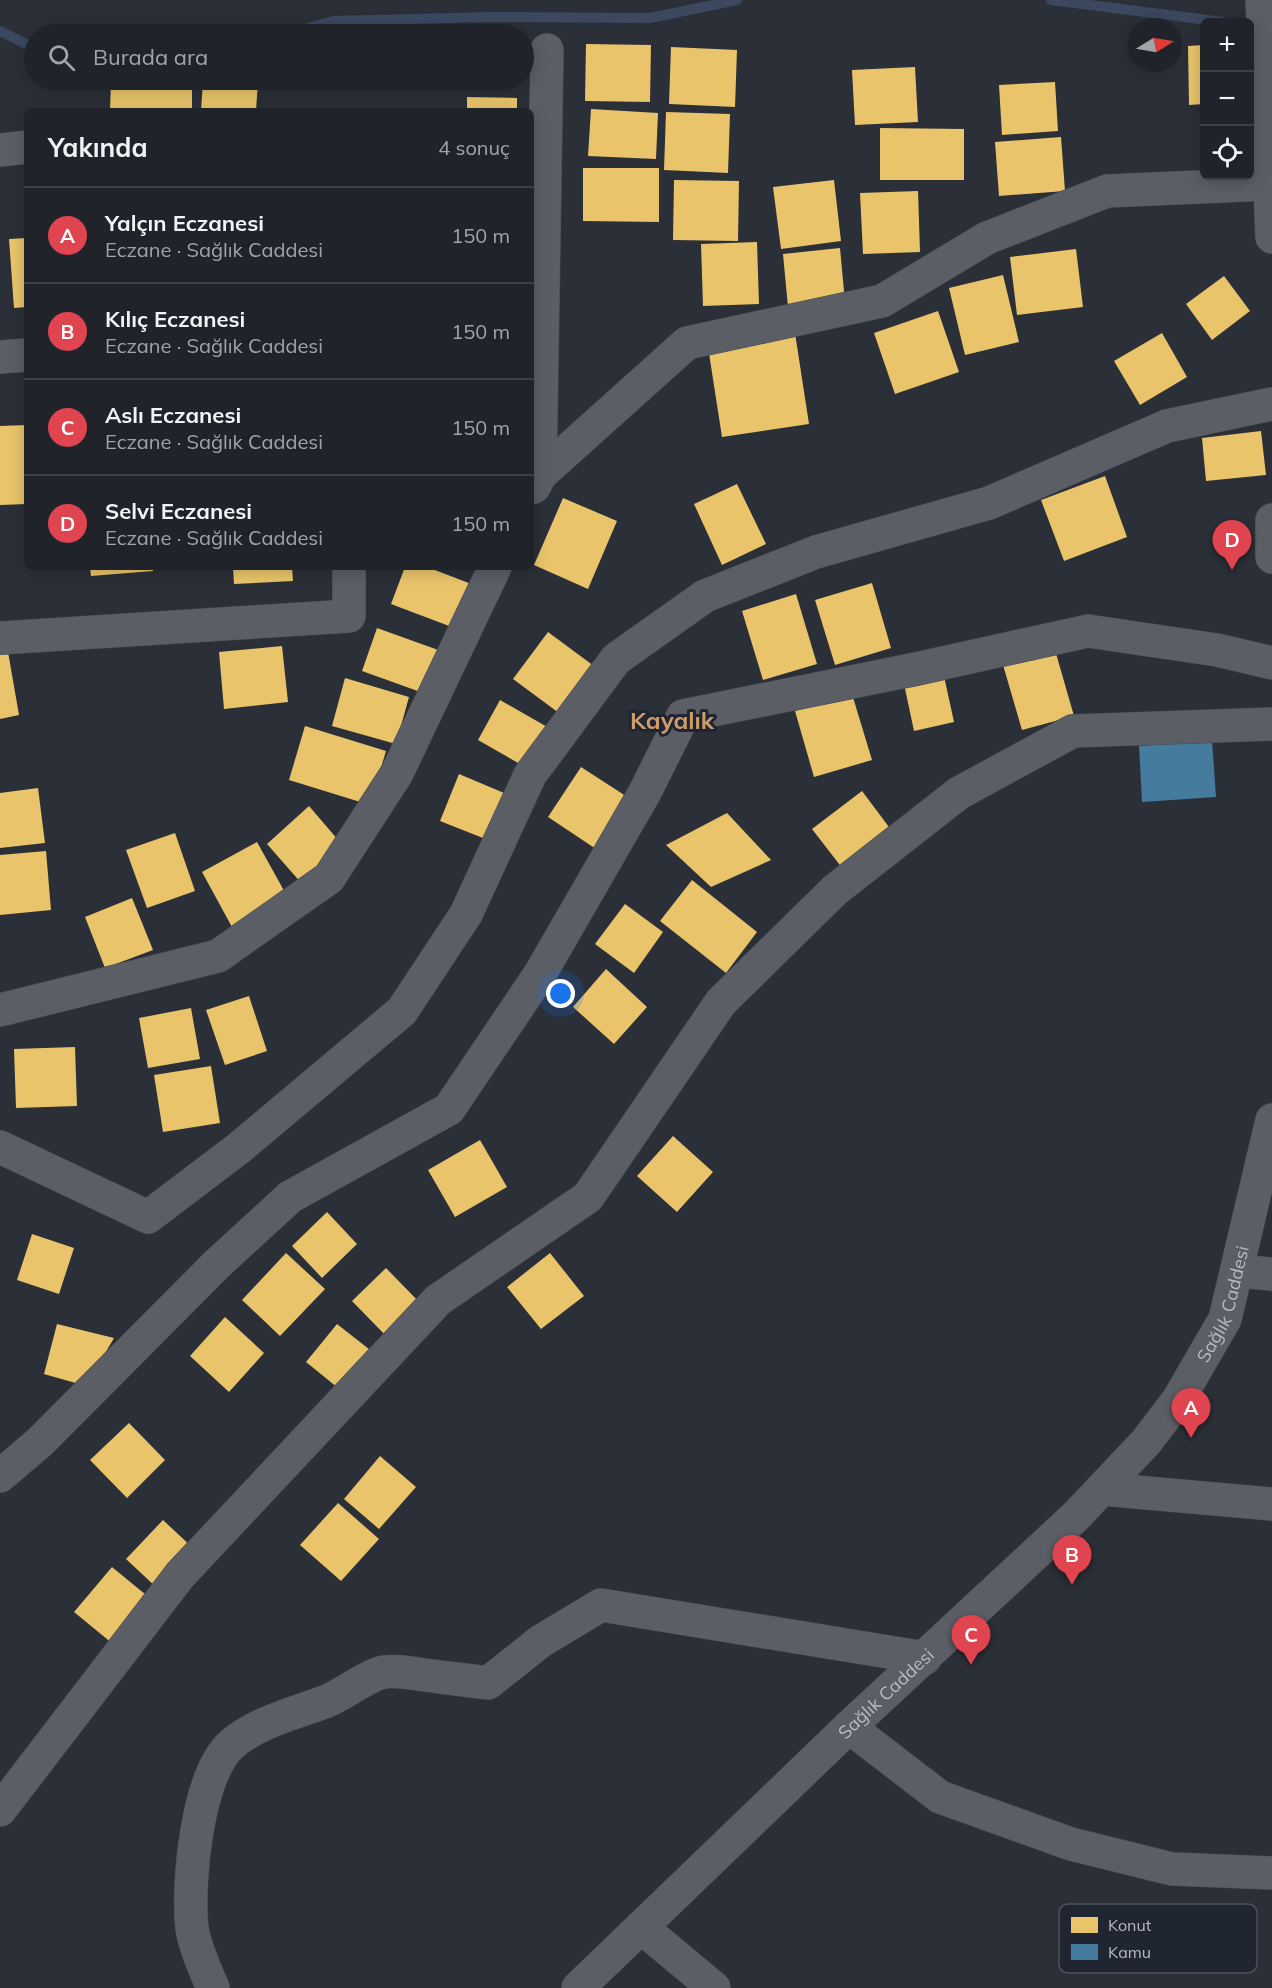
<!DOCTYPE html>
<html lang="tr">
<head>
<meta charset="utf-8">
<style>
	:root { --surface:#202329; --page:#282b31; --text:#f1f3f6; --muted:#a2a4a8; --line:#3d4046; --accent:#0b8043 }
	body { margin:0; font-family:Mulish,sans-serif; background:var(--page); color:var(--text) }
	.controls { position:absolute; right:18px; top:18px; display:grid; overflow:hidden; border-radius:9px; box-shadow:0 3px 15px #0003 }
	.controls button { width:54px; height:54px; display:grid; place-items:center; padding:0; border:0; border-bottom:2px solid var(--line); background:var(--surface); color:var(--text); font:30px sans-serif }
	.compass { position:absolute; left:1128px; top:18px; width:54px; height:54px; border-radius:50%; background:var(--surface); box-shadow:0 3px 15px #0003; rotate:79deg }
	.you { position:absolute; left:561px; top:994px; width:21px; height:21px; margin:-15px; border:4px solid #fff; border-radius:50%; background:#1a73e8; box-shadow:0 0 0 9px #1a73e833 }
	.badge { display:grid; place-items:center; width:39px; height:39px; border-radius:50%; background:var(--accent); color:#fff; font-size:20px; font-weight:700 }
	.pin { position:absolute; translate:-50% -50px; filter:drop-shadow(0 2px 3px #0008) }
	.pin::after { content:''; position:absolute; top:32px; width:21px; height:18px; background:inherit; clip-path:polygon(0 0,100% 0,50% 100%) }
	.list { margin:0; padding:0; list-style:none }
	h2 { display:flex; justify-content:space-between; align-items:center; height:78px; margin:0; padding:0 24px; font-size:26px }
	h2 small { font-size:20px; font-weight:400; color:var(--muted) }
	.list li { display:grid; grid-template-columns:39px 1fr auto; gap:18px; align-items:center; box-sizing:border-box; height:96px; padding:0 24px; border-top:2px solid var(--line) }
	.list b { display:block; font-size:22px; white-space:nowrap }
	.list p { margin:0; font-size:20px; white-space:nowrap; color:var(--muted) }
	.list em { font-size:20px; font-style:normal; color:var(--muted) }
	.icon { flex:none; width:33px; height:33px; fill:none; stroke:currentColor; stroke-width:2; stroke-linecap:round; stroke-linejoin:round }
	.map { position:relative; flex:none; width:1272px; height:1988px; overflow:hidden }
	.search { position:absolute; background:var(--surface); box-shadow:0 3px 15px #0003; left:24px; top:24px; width:510px; height:66px; display:flex; align-items:center; gap:15px; box-sizing:border-box; padding:0 21px; border-radius:33px; color:var(--muted); font-size:22px }
	.panel { position:absolute; background:var(--surface); box-shadow:0 3px 15px #0003; left:24px; top:108px; width:510px; height:462px; border-radius:9px }
	.map>svg:first-child { display:block }
	.homes { fill:#e9c46a }
	.public { fill:#457b9d }
	.lines { fill:none; stroke-linecap:round; stroke-linejoin:round }
	.stream { stroke:#3b4860; stroke-width:10 }
	.minor-casing { stroke:#474a50; stroke-width:34 }
	.minor { stroke:#5b5e65; stroke-width:33 }
	.labels { text-anchor:middle; dominant-baseline:central; stroke-width:6; stroke-linejoin:round; paint-order:stroke }
	.street-label { font-size:18px; fill:#b6bbc7; stroke:#1f2531 }
	.district-label { font-size:24px; font-weight:bold; fill:#cd9d6b; stroke:#1f2531 }
	.key { fill:#1f2531; stroke:#4c525e; stroke-width:1.5 }
	.key-label { font-size:16px; fill:#b6bbc7 }
</style>
</head>
<body>
<div class="map">
<svg width="1272" height="1988" viewBox="0 0 1272 1988">
	<rect width="100%" height="100%" fill="#2b2f37"/>
	<path class="homes" d="M586,44L651,45L650,102L585,101Z
		M1204,45V104L1189,105L1188,46Z
		M671,47L737,50L735,107L669,104Z
		M915,67L918,122L855,125L852,70Z
		M203,80L258,81L256,111H201Z
		M111,81L192,82V111H110Z
		M1055,82L1058,131L1002,135L999,85Z
		M467,97L517,98V111H467Z
		M591,109L658,113L656,159L588,156Z
		M1258,111L1264,167L1250,169V112Z
		M666,112L730,114L728,173L664,170Z
		M880,128L964,129V180H880Z
		M1061,137L1065,191L999,196L995,142Z
		M583,168H659V222L583,221Z
		M674,180L739,181L738,241L673,240Z
		M834,180L841,241L781,249L773,187Z
		M918,191L920,252L863,254L860,193Z
		M27,238V307L14,308L9,239Z
		M757,242L759,304L703,306L701,244Z
		M840,248L845,302L788,307L783,254Z
		M1076,249L1083,307L1017,315L1010,257Z
		M1003,275L1019,342L965,355L949,288Z
		M1224,276L1250,311L1212,340L1186,304Z
		M938,311L959,372L895,394L874,333Z
		M795,333L809,424L722,437L708,347Z
		M1162,333L1187,377L1140,405L1114,361Z
		M27,425V504L0,505V426Z
		M1261,431L1266,475L1206,481L1202,438Z
		M1105,476L1127,537L1064,561L1041,500Z
		M737,484L766,544L722,565L694,504Z
		M563,498L617,521L588,589L534,565Z
		M90,567H153V571L91,576Z
		M233,567H292L293,581L234,584Z
		M405,567H427L474,585L457,629L391,604Z
		M872,583L891,648L835,665L815,600Z
		M796,594L817,664L763,680L742,611Z
		M377,628L441,651L426,694L362,671Z
		M548,632L598,669L563,716L513,679Z
		M7,646L19,715L0,719V647Z
		M282,646L288,702L224,709L219,652Z
		M1055,650L1074,716L1022,730L1003,665Z
		M944,676L954,722L914,731L904,684Z
		M345,678L409,697L396,744L332,726Z
		M852,694L872,760L814,777L795,711Z
		M500,700L549,728L527,768L478,740Z
		M305,726L386,751L370,805L289,780Z
		M581,767L632,800L599,851L548,817Z
		M459,774L511,796L493,842L440,821Z
		M38,788L45,843L0,848V793Z
		M862,791L895,835L846,873L812,829Z
		M309,806L345,848L303,885L267,844Z
		M727,813L771,860L711,887L666,845Z
		M175,833L195,891L147,908L126,850Z
		M257,842L287,896L232,927L202,872Z
		M46,851L51,910L0,915V855Z
		M692,880L757,932L726,973L660,921Z
		M132,898L153,950L105,968L85,917Z
		M625,904L663,932L634,973L595,944Z
		M606,969L647,1007L614,1044L573,1007Z
		M249,996L267,1051L225,1065L206,1010Z
		M191,1008L200,1059L148,1068L139,1018Z
		M75,1047L77,1106L16,1108L14,1049Z
		M211,1066L220,1123L163,1132L154,1075Z
		M673,1136L713,1172L677,1212L637,1176Z
		M480,1140L507,1187L455,1217L428,1170Z
		M327,1212L357,1244L322,1278L292,1246Z
		M32,1234L74,1248L59,1294L17,1280Z
		M286,1253L325,1289L280,1336L242,1300Z
		M550,1253L584,1296L541,1329L507,1287Z
		M386,1268L423,1306L389,1339L352,1301Z
		M225,1317L264,1353L229,1392L190,1356Z
		M57,1324L114,1338L86,1386L44,1374Z
		M337,1324L374,1353L343,1392L306,1362Z
		M129,1423L165,1460L127,1498L90,1460Z
		M380,1456L416,1487L379,1529L344,1499Z
		M338,1503L379,1539L341,1581L300,1545Z
		M163,1520L195,1550L158,1589L126,1559Z
		M112,1567L151,1599L113,1644L74,1612Z"/>
	<path class="public" d="M1212,740L1216,797L1142,802L1139,746Z"/>
	<g class="lines">
		<path class="stream" d="M1051,0L1223,22
			M0,31L34,48
			M287,34L333,21L490,17L650,18L737,0"/>
		<g class="minor-casing">
			<g id="minor">
				<path d="M1262,0L1272,237"/>
				<path d="M0,150L27,147"/>
				<path d="M0,357L27,355"/>
				<path d="M540,475L687,343L882,301L987,238L1107,191L1268,184"/>
				<path d="M534,487L540,475L547,50"/>
				<path d="M1272,520V557"/>
				<path d="M0,638L349,616V567"/>
				<path d="M0,1010L218,956L329,878L397,773L495,567"/>
				<path d="M0,1147L148,1217L239,1148L402,1011L466,914L530,775L616,659L705,596L816,552L989,503L1167,426L1272,404"/>
				<path d="M1237,1271L1272,1274"/>
				<path d="M0,1476L40,1442L216,1265L290,1197L449,1109L540,974L645,792L683,716L916,669L1088,631L1217,650L1272,663"/>
				<path d="M1102,1489L1272,1504"/>
				<path d="M849,1727L940,1797L1071,1844L1172,1869L1272,1873"/>
				<path d="M0,1810L180,1575L438,1300L588,1197L721,1002L835,890L959,793L1073,731L1272,724"/>
				<path d="M641,1927L714,1988"/>
				<path d="M213,1988C205,1969 195,1948 192,1928C187,1884 197,1774 232,1744C257,1722 296,1713 327,1701C344,1694 368,1675 384,1672C397,1670 412,1673 425,1675C446,1678 467,1680 488,1683L541,1641L601,1605L925,1658"/>
				<path id="s1" d="M578,1988L849,1727L1077,1515L1146,1442L1178,1400L1225,1319L1272,1120"/>
			</g>
		</g>
		<use href="#minor" class="minor"/>
	</g>
	<g class="labels">
		<g class="street-label">
			<text stroke="none"><textPath href="#s1" startOffset="948">Sağlık Caddesi</textPath></text>
			<text stroke="none"><textPath href="#s1" startOffset="426">Sağlık Caddesi</textPath></text>
		</g>
		<g class="district-label">
			<text x="672" y="720">Kayalık</text>
		</g>
	</g>
	<rect x="1059" y="1904" width="198" height="69" rx="9" class="key"/>
	<rect x="1071" y="1917" width="27" height="16" fill="#e9c46a"/>
	<rect x="1071" y="1944" width="27" height="16" fill="#457b9d"/>
	<g class="key-label">
		<text x="1108" y="1931">Konut</text>
		<text x="1108" y="1958">Kamu</text>
	</g>
</svg>
<div class="controls">
<button>+</button>
<button>−</button>
<button><svg class="icon" aria-label="locate" viewBox="0 0 24 24"><circle cx="12" cy="12" r="6"/><path d="M12 2v4M12 18v4M2 12h4M18 12h4"/></svg></button>
</div>
<svg class="compass" viewBox="-18 -18 36 36"><path d="M0-13l5 13h-10z" fill="#e53935"/><path d="M0 13l5-13h-10z" fill="#a2a4a8"/></svg>
<div class="you"></div>
<div class="pin badge" style="left:1191px;top:1438px;background:#e0444e">A</div>
<div class="pin badge" style="left:1072px;top:1585px;background:#e0444e">B</div>
<div class="pin badge" style="left:971px;top:1665px;background:#e0444e">C</div>
<div class="pin badge" style="left:1232px;top:570px;background:#e0444e">D</div>
<div class="search"><svg class="icon" aria-label="search" viewBox="0 0 24 24"><circle cx="10" cy="10" r="6"/><path d="M15 15l6 6"/></svg>Burada ara</div>
<section class="panel">
<h2>Yakında<small>4 sonuç</small></h2>
<ul class="list">
<li><span class="badge" style="background:#e0444e">A</span><div><b>Yalçın Eczanesi</b><p>Eczane · Sağlık Caddesi</p></div><em>150 m</em></li>
<li><span class="badge" style="background:#e0444e">B</span><div><b>Kılıç Eczanesi</b><p>Eczane · Sağlık Caddesi</p></div><em>150 m</em></li>
<li><span class="badge" style="background:#e0444e">C</span><div><b>Aslı Eczanesi</b><p>Eczane · Sağlık Caddesi</p></div><em>150 m</em></li>
<li><span class="badge" style="background:#e0444e">D</span><div><b>Selvi Eczanesi</b><p>Eczane · Sağlık Caddesi</p></div><em>150 m</em></li>
</ul>
</section>
</div>
</body>
</html>
